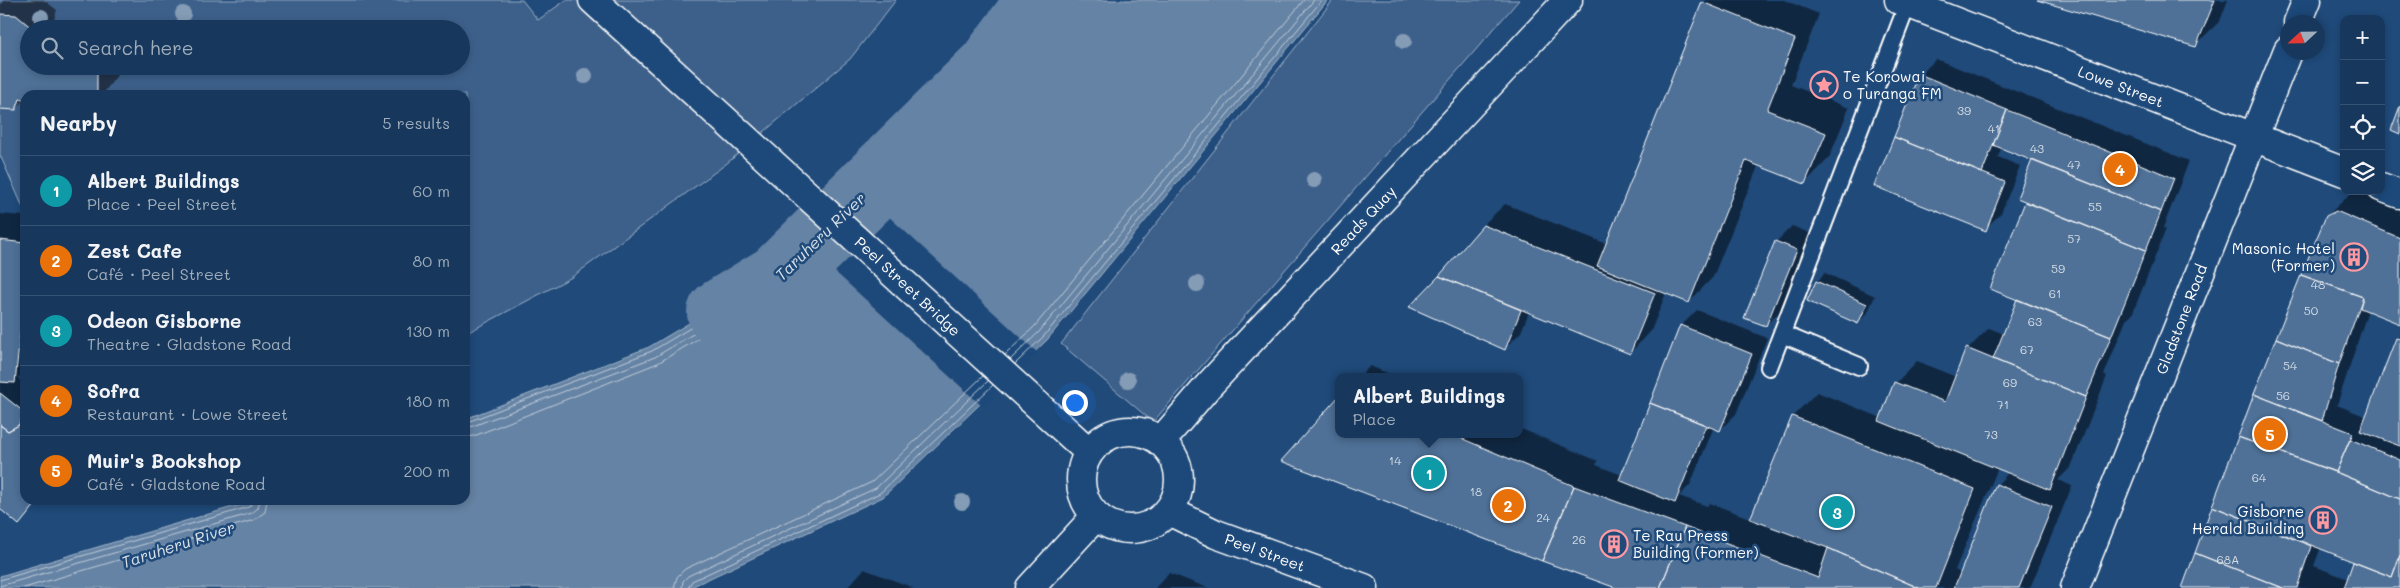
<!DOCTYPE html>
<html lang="en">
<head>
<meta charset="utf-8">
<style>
	:root { --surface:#17385c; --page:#203f62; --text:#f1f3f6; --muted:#9eacbb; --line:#365272; --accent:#8bbbb9 }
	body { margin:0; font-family:Mali,sans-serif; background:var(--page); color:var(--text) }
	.controls { position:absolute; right:15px; top:15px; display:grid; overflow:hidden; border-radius:10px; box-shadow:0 2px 8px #0003 }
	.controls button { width:45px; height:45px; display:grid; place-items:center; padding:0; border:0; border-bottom:1px solid var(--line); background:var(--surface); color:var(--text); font:25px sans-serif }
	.compass { position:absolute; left:2280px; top:15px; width:45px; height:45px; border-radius:50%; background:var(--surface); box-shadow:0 2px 8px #0003; rotate:248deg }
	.you { position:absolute; left:1074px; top:402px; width:18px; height:18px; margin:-12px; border:4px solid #fff; border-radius:50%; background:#1a73e8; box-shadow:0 0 0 8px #1a73e833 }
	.badge { display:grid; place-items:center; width:32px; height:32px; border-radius:50%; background:var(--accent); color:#fff; font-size:16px; font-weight:700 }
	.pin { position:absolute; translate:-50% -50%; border:2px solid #fff; box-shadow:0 1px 5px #0006 }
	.popup { position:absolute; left:1335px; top:373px; width:188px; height:65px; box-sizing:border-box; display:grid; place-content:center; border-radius:10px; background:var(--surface); filter:drop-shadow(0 1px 4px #0005); font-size:16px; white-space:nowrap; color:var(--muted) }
	.popup b { font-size:19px; color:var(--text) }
	.popup::after { content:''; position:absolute; left:50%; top:100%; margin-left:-10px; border:10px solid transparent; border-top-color:var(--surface) }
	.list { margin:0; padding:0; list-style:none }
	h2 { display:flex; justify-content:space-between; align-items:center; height:65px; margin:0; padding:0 20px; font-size:21px }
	h2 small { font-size:16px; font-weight:400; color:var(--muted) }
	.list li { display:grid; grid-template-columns:32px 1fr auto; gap:15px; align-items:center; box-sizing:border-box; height:70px; padding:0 20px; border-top:1px solid var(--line) }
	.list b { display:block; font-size:19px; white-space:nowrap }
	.list p { margin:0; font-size:16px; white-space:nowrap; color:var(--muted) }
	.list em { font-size:16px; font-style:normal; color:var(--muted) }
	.icon { flex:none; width:28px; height:28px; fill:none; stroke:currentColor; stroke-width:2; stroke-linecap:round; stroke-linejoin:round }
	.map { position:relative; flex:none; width:2400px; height:588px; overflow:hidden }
	.search { position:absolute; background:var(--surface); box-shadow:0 2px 8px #0003; left:20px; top:20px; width:450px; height:55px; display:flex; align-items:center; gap:12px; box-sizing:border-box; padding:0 18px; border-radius:28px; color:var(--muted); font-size:19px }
	.panel { position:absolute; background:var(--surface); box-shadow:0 2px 8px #0003; left:20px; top:90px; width:450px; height:415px; border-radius:15px }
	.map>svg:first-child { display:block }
	.green { fill:#3c618b; stroke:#9eb0c5; fill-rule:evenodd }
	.water { fill:#6583a4; stroke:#a3b5c8 }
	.pier { fill:#1f4a7a }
	.shadow { fill:#0007; fill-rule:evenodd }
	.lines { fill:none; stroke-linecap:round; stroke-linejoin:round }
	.shore { stroke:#c1cddb; stroke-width:1 }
	.river { stroke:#6583a4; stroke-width:70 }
	.building { fill:#507197; stroke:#fff }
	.lane-casing { stroke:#fff; stroke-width:20 }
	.street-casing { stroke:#fff; stroke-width:31 }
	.secondary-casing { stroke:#fff; stroke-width:31 }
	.lane { stroke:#1f4a7a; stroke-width:16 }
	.street { stroke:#1f4a7a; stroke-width:28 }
	.secondary { stroke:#1f4a7a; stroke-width:28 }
	.tree { fill:#859cb6 }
	.labels { text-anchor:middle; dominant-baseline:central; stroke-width:5; stroke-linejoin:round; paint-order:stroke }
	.number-label { font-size:12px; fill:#d3dce5 }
	.poi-label { font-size:15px; fill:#fff; stroke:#1f4a7a; text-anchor:start }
	.street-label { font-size:15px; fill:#fff; stroke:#1f4a7a }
	.water-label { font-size:16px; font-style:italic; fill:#d8e0e8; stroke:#1f4a7a }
</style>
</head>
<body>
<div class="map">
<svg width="2400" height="588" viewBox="0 0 2400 588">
	<rect width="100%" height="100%" fill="#1f4a7a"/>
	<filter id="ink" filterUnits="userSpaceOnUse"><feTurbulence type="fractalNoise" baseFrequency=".02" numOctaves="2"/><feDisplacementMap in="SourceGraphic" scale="10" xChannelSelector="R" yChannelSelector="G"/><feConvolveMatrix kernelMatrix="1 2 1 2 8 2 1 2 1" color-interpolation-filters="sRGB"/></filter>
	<g filter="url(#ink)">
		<path class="green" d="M0,0H522L538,20L566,0H896L850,59L726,164L572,277L465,334V95H25V212L0,155ZM29,29H461V66H29Z
			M1333,0H1519L1153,422L1061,344Z"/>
		<path class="water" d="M1019,0H1328L1047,340L883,497L689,588H0V576L256,500H465V419L649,347L830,239Z"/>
		<path class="pier" d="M863,193L1038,353L982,406L809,248L828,237Z"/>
		<path class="shadow" d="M6,0H44L57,10L53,23L70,29H29V66H118V74L102,95H25V99L16,108H0V3L2,4Z
			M1706,0H1784L1819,14L1791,85L1849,108L1829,158L1805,183L1759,164L1713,277L1689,302L1666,293L1651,331L1630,353L1529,312L1521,332L1505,348L1440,277L1483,225L1505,204L1607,244Z
			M2041,0H2228L2220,21L2195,45Z
			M1936,59L2189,161L2163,228L2166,229L2132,315L2126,320L2104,375L2107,376L2071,467L2058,480L2072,486L2030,588H1620L1284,460L1339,398V434H1519V428L1598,461L1596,465L1622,475L1681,326L1697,310L1767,338L1736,414L1720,430L1714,427L1690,485L1679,496L1707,506L1710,503L1752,519L1793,416L1817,392L1882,418L1896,383L1917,361L1956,377L1968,349L1989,328L2004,334L2018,299L1992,288L2027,201L2034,159L2002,146L1998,157L2020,166L2001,213L1985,229L1920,75ZM1998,468L2009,472L1997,485L1961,573L1955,570Z
			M2356,191L2400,208V323L2368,310L2337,405L2367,417L2400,335V588H2183L2240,436L2327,216L2349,195ZM2321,547L2356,561L2348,579L2314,566Z
			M0,214L25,216V371L18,378L25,384V500H39L0,507Z
			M1792,226L1812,234L1782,309L1766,325L1776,242Z
			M1825,273L1875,296L1867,314L1858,322L1817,282Z
			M1370,366L1397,377H1359Z
			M864,569L914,588H847Z
			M1169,573L1208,588H1155Z"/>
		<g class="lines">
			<path class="shore" d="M854,217L1016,14L1023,0
				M858,221L1021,18L1028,6L1030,0
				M864,227L1027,22L1035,10L1037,0
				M1005,355L1034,327L1304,0
				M1010,360L1039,332L1314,0
				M1015,364L1044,336L1322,0
				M465,423L652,351L835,241
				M465,429L655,357L840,245
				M465,437L474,436L658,363L845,250
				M0,580L249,507L254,500
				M0,586L252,513L258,508L260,500
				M24,588L254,520L265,512L267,500
				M674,588L677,577L685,569L872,482L983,376
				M682,588L683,581L688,576L876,488L988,381
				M688,588L692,581L880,493L993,385"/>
			<path class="river" d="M722,313L779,278L992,68L1042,0"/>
		</g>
		<path class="building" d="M2037,0H2215L2196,47Z
			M1702,2L1795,39L1767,110L1826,133L1805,184L1746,161L1689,303L1597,266Z
			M0,14L16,15L33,29H29V66L97,67V95H25V100L20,99L16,110L0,109Z
			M1919,74L2007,110L1982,173L1894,137Z
			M2400,106V134L2391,130Z
			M2007,110L2174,178L2161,212L1993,145Z
			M1894,137L2005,182L1986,231L1874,186Z
			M2032,160L2161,212L2146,250L2017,198Z
			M2025,202L2146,250L2111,337L1990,289Z
			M2336,211L2400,238V324L2360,308L2363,297L2301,275L2326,216Z
			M1483,225L1655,293L1630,354L1439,276Z
			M0,240L25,243V308H23L15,383L0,382Z
			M1775,241L1797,250L1766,326L1744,318Z
			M2301,275L2363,297L2339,364L2276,338Z
			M1439,276L1521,310L1505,350L1409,307Z
			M1816,281L1867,304L1858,324L1807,301Z
			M2017,299L2111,337L2086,397L1993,359Z
			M1680,325L1752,354L1720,431L1650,403Z
			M2276,338L2339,364L2322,421L2254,394Z
			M2396,338L2400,339V446L2360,431Z
			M1966,348L2086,397L2050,490L1879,421L1894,382L1945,402Z
			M0,393L24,412L19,425L8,431L0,425Z
			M2254,394L2353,433L2336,472L2238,437Z
			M1339,396V434H1451L1574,486L1542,561L1281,461Z
			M1650,403L1706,425L1675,503L1619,480Z
			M24,412L25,500H39L19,525L0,509V425L8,431L19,425Z
			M1792,416L1975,489L1936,588H1919L1828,548L1750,519Z
			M2238,437L2340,474L2400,499V555L2392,577L2212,506Z
			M2350,439L2400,460V499L2336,472Z
			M1996,484L2052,507L2019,588H1954Z
			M1574,486L1685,527L1660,588H1616L1542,561Z
			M2212,506L2311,546L2297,588H2283L2195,553Z
			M1685,527L1818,578L1828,548L1919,588H1660Z
			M2195,553L2283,588H2182Z
			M2400,555V588H2344L2353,562L2392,577Z"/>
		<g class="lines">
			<g class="lane-casing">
				<path id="lane" d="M1782,334L1859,366
					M1769,367L1908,3"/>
			</g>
			<g class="street-casing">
				<path id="street" d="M1899,0L2344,172
					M2381,187L2400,194
					M1169,511L1216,534L1364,588"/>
			</g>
			<g class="secondary-casing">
				<path id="secondary" d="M593,0L1089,452
					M2298,22L2307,0
					M1081 480a49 49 0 1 1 98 0a49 49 0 1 1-98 0Z
					M1161,441L1209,385L1568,0
					M1030,588L1096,516
					M2075,588L2288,50"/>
			</g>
			<use href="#lane" class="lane"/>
			<use href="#street" class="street"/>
			<use href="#secondary" class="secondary"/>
		</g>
		<g class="tree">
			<circle cx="183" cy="14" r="8"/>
			<circle cx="41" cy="17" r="8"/>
			<circle cx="1404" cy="41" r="8"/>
			<circle cx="585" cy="76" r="8"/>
			<circle cx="1314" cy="180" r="8"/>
			<circle cx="1197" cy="284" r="8"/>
			<circle cx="1128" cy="380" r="8"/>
			<circle cx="962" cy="502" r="8"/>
		</g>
	</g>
	<defs>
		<g id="sight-ring" transform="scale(1.4375)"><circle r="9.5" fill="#1f4a7a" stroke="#ff9aa2" stroke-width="1.5"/><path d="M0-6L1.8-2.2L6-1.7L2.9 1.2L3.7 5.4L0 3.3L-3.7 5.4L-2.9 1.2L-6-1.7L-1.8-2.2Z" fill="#ff9aa2"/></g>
		<g id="building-ring" transform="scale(1.4375)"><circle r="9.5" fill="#1f4a7a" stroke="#ff9aa2" stroke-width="1.5"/><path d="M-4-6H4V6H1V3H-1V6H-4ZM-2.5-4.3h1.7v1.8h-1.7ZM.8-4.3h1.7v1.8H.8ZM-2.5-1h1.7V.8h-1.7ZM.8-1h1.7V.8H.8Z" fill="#ff9aa2"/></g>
	</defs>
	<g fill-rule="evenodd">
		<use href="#sight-ring" x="1824" y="85"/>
		<use href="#building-ring" x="2354" y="257"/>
		<use href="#building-ring" x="2323" y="520"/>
		<use href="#building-ring" x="1614" y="544"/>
	</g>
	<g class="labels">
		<g class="number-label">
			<text x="1964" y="110">39</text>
			<text x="1994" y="128">41</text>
			<text x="2037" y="148">43</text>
			<text x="2074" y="164">47</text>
			<text x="2095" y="206">55</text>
			<text x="2074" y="238">57</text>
			<text x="2058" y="268">59</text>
			<text x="2318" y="284">48</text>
			<text x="2055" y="293">61</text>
			<text x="2311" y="310">50</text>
			<text x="2035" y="321">63</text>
			<text x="2027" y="349">67</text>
			<text x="2290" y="365">54</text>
			<text x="2010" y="382">69</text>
			<text x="2283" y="395">56</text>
			<text x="2003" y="404">71</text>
			<text x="1991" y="434">73</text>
			<text x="1395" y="460">14</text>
			<text x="2259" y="477">64</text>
			<text x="1476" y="491">18</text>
			<text x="1543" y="517">24</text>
			<text x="1579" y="539">26</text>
			<text x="2228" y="559">68A</text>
		</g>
		<g class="poi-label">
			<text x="1843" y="76">Te Korowai<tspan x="1843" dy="17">o Turanga FM</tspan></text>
			<text x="2335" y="248" text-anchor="end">Masonic Hotel<tspan x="2335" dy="17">(Former)</tspan></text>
			<text x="2304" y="511" text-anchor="end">Gisborne<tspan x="2304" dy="17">Herald Building</tspan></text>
			<text x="1633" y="535">Te Rau Press<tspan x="1633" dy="17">Building (Former)</tspan></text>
		</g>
		<g class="street-label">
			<text transform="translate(2121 86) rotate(21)">Lowe Street</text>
			<text transform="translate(1363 220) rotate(-47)">Reads Quay</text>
			<text transform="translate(908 286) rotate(43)">Peel Street Bridge</text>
			<text transform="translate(2181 319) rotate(-69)">Gladstone Road</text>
			<text transform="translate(1265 552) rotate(20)">Peel Street</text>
		</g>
		<g class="water-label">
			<text transform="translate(820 236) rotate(-44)">Taruheru River</text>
			<text transform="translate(178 544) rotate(-18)">Taruheru River</text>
		</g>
	</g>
</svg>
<div class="controls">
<button>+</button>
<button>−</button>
<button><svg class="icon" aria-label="locate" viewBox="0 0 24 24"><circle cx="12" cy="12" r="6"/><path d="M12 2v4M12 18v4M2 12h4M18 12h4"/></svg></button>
<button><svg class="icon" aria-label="layers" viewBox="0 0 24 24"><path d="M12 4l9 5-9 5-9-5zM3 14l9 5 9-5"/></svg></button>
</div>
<svg class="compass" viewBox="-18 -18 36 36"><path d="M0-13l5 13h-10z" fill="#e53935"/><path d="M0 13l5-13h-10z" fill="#9eacbb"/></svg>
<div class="you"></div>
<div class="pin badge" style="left:1429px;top:473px;background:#0f9aa8">1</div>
<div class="popup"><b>Albert Buildings</b>Place</div>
<div class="pin badge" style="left:1508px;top:505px;background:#e8710a">2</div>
<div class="pin badge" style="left:1837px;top:512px;background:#0f9aa8">3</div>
<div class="pin badge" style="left:2120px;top:169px;background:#e8710a">4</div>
<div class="pin badge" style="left:2270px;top:434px;background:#e8710a">5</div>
<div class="search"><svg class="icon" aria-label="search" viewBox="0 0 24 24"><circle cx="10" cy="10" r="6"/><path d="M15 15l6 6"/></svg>Search here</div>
<section class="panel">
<h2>Nearby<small>5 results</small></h2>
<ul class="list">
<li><span class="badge" style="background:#0f9aa8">1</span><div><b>Albert Buildings</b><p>Place · Peel Street</p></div><em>60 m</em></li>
<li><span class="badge" style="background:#e8710a">2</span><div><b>Zest Cafe</b><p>Café · Peel Street</p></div><em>80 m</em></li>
<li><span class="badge" style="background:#0f9aa8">3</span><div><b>Odeon Gisborne</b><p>Theatre · Gladstone Road</p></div><em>130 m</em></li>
<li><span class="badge" style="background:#e8710a">4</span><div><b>Sofra</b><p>Restaurant · Lowe Street</p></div><em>180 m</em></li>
<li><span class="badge" style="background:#e8710a">5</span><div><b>Muir's Bookshop</b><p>Café · Gladstone Road</p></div><em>200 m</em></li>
</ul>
</section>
</div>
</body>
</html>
